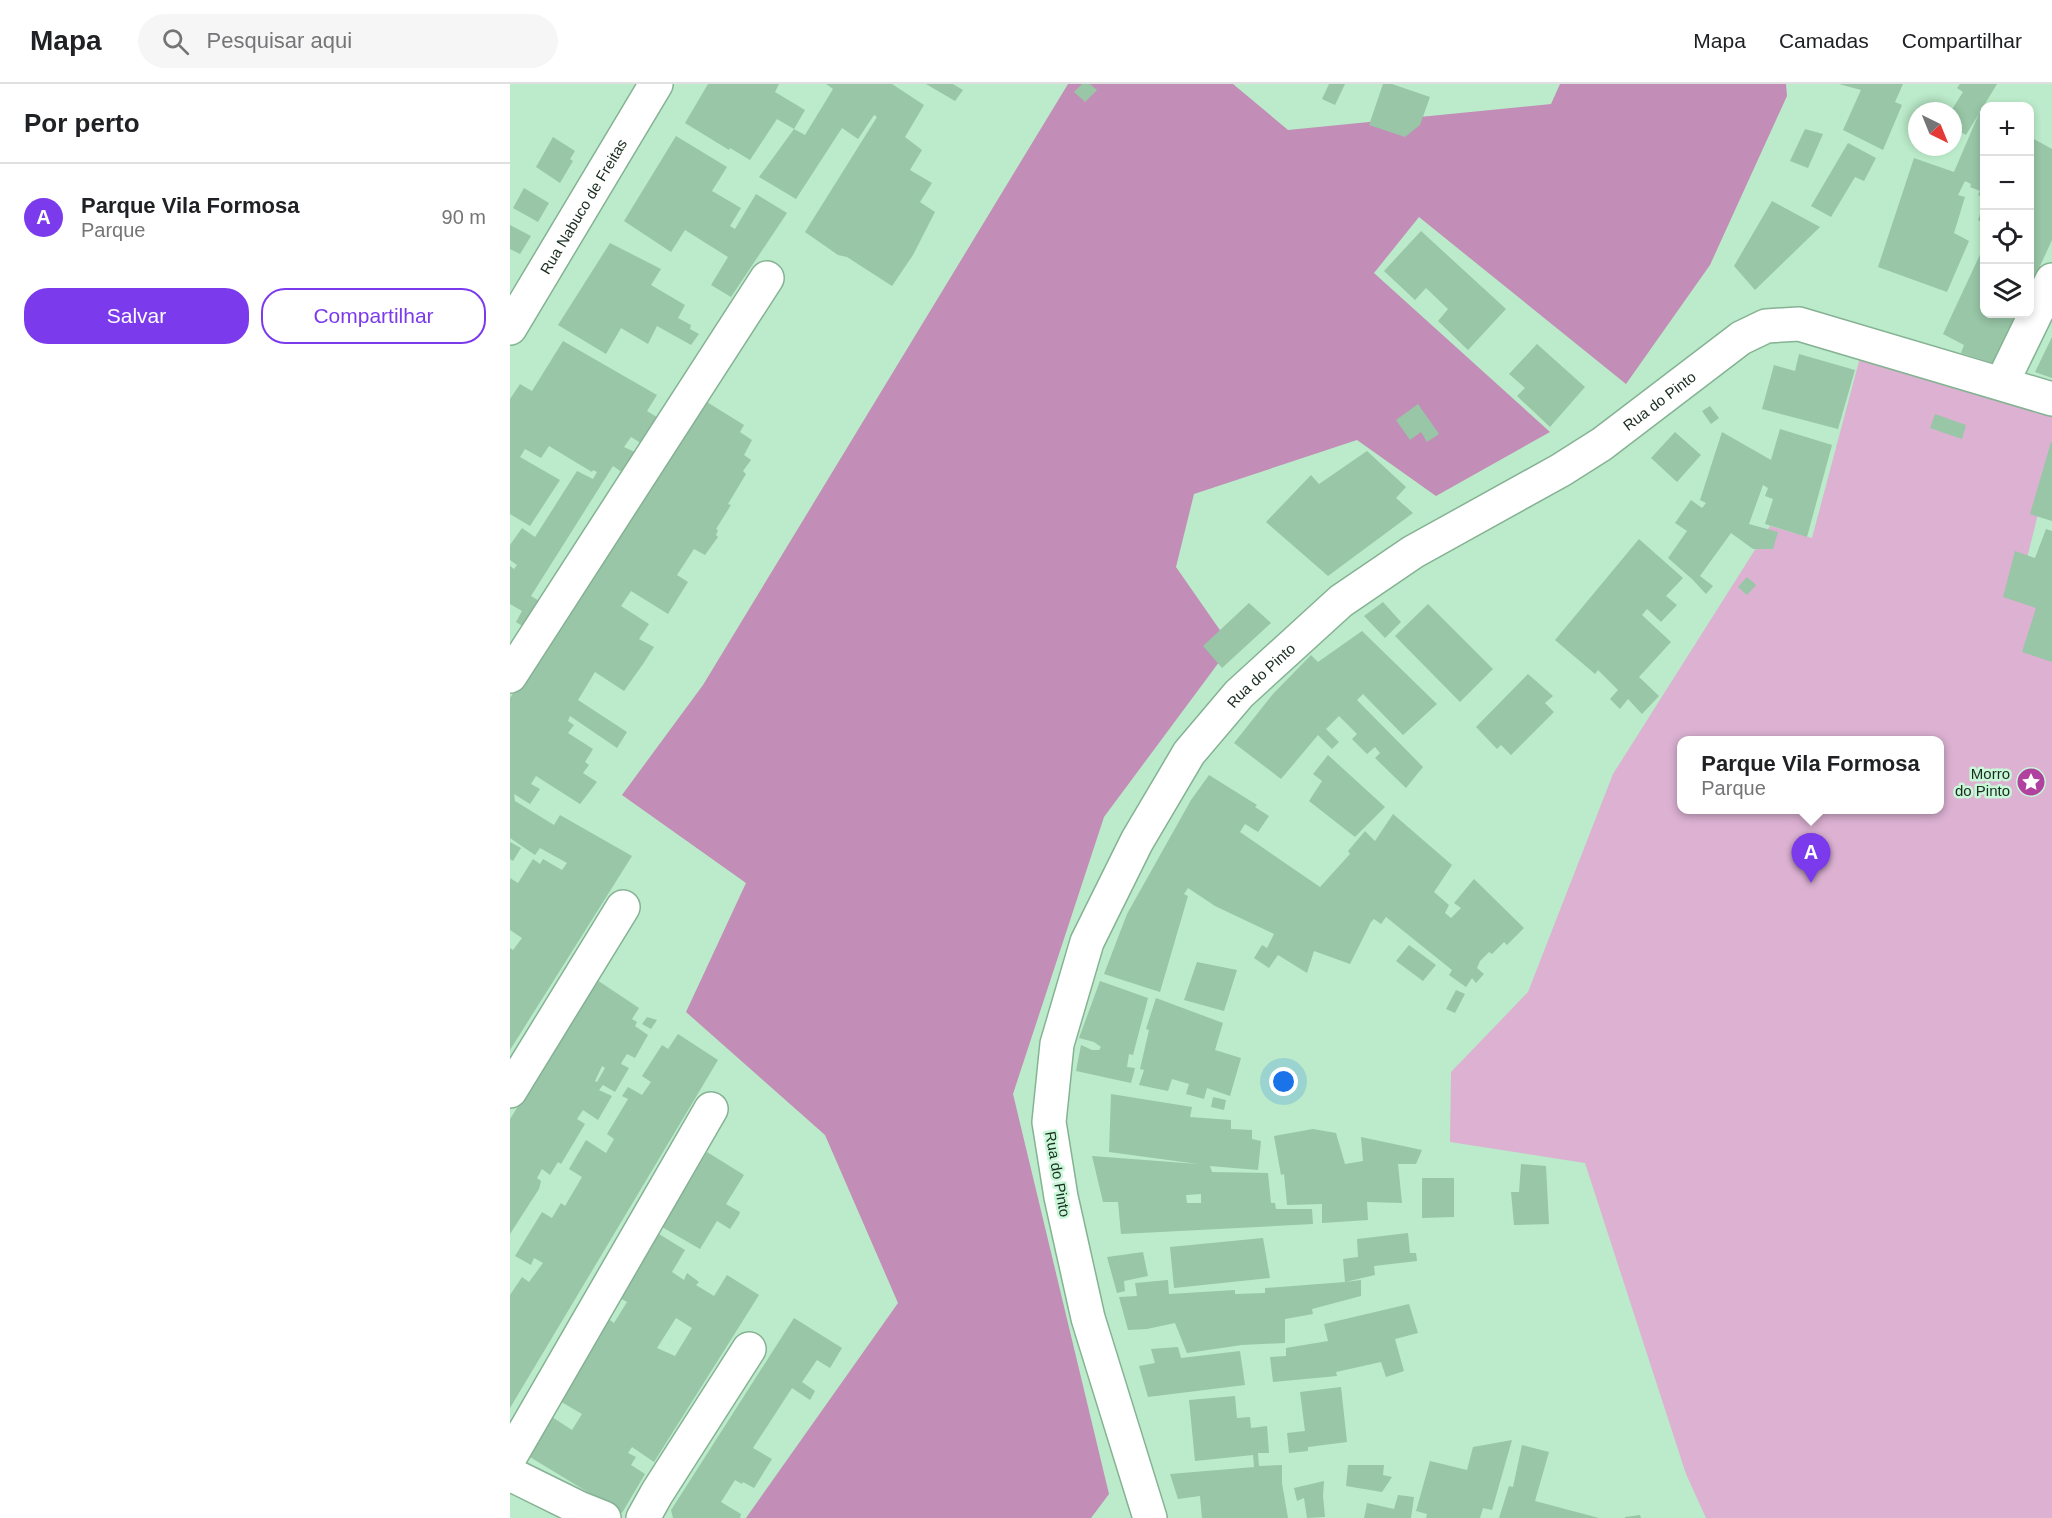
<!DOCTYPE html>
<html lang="pt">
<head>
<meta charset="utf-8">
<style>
	:root { --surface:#fff; --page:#f6f6f6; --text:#202124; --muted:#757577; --line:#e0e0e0; --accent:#7c3aed }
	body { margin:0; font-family:Helvetica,sans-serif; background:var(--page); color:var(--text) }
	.controls { position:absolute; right:18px; top:18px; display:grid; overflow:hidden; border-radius:12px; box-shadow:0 3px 9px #0003 }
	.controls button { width:54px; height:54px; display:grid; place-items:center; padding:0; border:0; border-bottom:2px solid var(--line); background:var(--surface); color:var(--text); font:30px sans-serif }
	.compass { position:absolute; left:1398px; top:18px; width:54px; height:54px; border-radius:50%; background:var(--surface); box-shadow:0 3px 9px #0003; rotate:137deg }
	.you { position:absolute; left:774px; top:998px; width:21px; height:21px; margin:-15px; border:4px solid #fff; border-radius:50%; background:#1a73e8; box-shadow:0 0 0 9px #1a73e833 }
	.badge { display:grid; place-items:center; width:39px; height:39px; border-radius:50%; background:var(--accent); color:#fff; font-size:20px; font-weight:700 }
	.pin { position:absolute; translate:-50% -50px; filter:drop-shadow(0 2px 3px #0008) }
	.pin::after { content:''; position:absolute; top:32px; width:21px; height:18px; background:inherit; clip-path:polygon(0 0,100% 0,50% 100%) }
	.popup { position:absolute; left:1167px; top:652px; width:267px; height:78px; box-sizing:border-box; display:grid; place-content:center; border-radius:12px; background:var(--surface); filter:drop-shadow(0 2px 4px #0005); font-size:20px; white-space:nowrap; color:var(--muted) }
	.popup b { font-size:22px; color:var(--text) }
	.popup::after { content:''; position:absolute; left:50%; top:100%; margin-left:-12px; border:12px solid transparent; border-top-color:var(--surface) }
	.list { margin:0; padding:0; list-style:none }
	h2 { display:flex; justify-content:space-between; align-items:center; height:78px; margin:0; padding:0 24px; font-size:26px }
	h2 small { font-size:20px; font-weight:400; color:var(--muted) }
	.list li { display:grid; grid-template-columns:39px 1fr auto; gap:18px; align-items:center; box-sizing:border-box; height:108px; padding:0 24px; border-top:2px solid var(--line) }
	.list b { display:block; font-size:22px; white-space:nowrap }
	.list p { margin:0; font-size:20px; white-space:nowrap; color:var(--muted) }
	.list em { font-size:20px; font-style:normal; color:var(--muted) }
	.actions { display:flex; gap:12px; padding:18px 24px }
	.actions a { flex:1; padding:14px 0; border:2px solid var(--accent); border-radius:24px; text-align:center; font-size:21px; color:var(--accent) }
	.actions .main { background:var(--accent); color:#fff }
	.icon { flex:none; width:33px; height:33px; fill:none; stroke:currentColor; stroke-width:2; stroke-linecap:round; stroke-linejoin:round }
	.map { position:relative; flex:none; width:1542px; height:1434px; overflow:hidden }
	header { display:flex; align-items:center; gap:36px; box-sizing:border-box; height:84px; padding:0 30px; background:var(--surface); border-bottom:2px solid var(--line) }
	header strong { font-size:28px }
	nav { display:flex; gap:33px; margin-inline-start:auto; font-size:21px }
	.search { width:420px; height:54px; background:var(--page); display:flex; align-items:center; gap:15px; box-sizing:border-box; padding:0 21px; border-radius:33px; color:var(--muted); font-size:22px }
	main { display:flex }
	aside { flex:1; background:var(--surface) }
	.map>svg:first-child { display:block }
	.green { fill:#dcb1d2; fill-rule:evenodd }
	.forest { fill:#c28db6 }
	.building { fill:#98c6a6; fill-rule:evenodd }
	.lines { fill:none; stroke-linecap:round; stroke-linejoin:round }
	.minor-casing { stroke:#85b293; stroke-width:36 }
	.minor { stroke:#fff; stroke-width:33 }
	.labels { text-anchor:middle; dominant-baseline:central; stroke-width:5; stroke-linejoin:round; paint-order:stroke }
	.street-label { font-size:15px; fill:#1a2c20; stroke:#c8f8d7 }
	.poi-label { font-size:15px; fill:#1a2c20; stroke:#c8f8d7; text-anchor:end }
</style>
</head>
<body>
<header>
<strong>Mapa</strong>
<div class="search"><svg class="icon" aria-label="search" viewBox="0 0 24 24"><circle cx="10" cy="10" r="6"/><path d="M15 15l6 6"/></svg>Pesquisar aqui</div>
<nav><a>Mapa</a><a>Camadas</a><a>Compartilhar</a></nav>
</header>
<main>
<aside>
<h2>Por perto<small></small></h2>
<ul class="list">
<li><span class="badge">A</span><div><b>Parque Vila Formosa</b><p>Parque</p></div><em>90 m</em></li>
</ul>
<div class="actions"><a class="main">Salvar</a><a>Compartilhar</a></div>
</aside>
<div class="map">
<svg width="1542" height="1434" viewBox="0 0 1542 1434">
	<rect width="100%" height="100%" fill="#bbebca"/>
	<path class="green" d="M1352,266L1542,325V373L1509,507L1542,519V1434H1196L1176,1390L1075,1079L940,1058L941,988L1018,908L1103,690L1260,442L1302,454ZM1172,656H1430V726H1172Z"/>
	<path class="forest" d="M558,0H723L778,46L1041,20L1050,0H1276L1277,12L1200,181L1116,300L909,133L864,189L1040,348L926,412L847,356L684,410L666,483L721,562L594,733L503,1010L599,1410L581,1434H236L388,1219L315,1051L176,928L236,799L112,711L193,601Z"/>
	<path class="building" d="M198,0H269L265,8L295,26L284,45L267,35L240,76L220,64L219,66L175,39Z
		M316,0H382L414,21L395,53L412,66L400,86L422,99L410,118L425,128L403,171L382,202L337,173L328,171L295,148L367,33L364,31L348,55L332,44L286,115L249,93L284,45L295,51L323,5Z
		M416,0H443L453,6L445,17Z
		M572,0H580L587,6L575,18L564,8Z
		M819,0H835L825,21L812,15Z
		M873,0H882L920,13L910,41L895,53L859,41Z
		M1329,0H1393L1385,18L1392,21L1373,66L1333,46L1351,6Z
		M1450,0H1487L1456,51L1443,44V27H1441L1453,8L1447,4Z
		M1470,27L1474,30V114L1468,111L1470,107L1460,103L1461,100L1455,97L1448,111L1455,113L1444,149L1459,157L1437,208L1368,183L1404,74L1444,88Z
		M1295,45L1313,50L1298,84L1280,77Z
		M166,52L217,83L202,107L231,124L220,142L225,145L246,110L277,129L221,213L201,201L218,173L175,146L161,168L114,137Z
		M43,53L65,67L60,75L63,77L50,99L26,83Z
		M1520,53L1542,65V156L1524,195L1520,194Z
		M1338,59L1366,74L1354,97L1345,93L1321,133L1301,122Z
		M14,104L39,119L28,138L3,124Z
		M1262,117L1310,143L1245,206L1224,182Z
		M1474,120V140L1468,136Z
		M0,141L21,152L10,170L0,165Z
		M911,147L996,225L958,266L928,237L938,225L916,204L905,216L874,187Z
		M100,159L151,185L141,201L175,221L168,234L181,241L180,245L189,250L181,261L147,242L138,260L111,244L96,270L48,241Z
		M1474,162V230H1507L1483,279L1451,269L1454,261L1433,250Z
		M1542,253V294L1525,288Z
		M53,257L147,311L137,327L150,335L134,361L121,353L114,363L129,370L116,391L103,382L21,512L36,521L20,547L6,538L12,527L0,520V482L4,485L7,481L0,476V461L12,444L25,453L67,387L83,395L87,388L83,386L82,388L39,362L31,374L15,365L10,373L50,396L20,442L0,430V315L10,300L22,307Z
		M1027,260L1075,303L1040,343L1007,312L1015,304L999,290Z
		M1289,270L1345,286L1328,345L1252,325L1264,281L1285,287Z
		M192,315L234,341L230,348L242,356L234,371L241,376L233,387L236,390L218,420L221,421L206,445L208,446L206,451L208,453L195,471L184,465L167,491L178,498L158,530L121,507L111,522L139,540L129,555L144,563L133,580L114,607L85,588L68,616L117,648L107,664L60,632L58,637L64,641L58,649L83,665L75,678L79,681L73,689L87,698L70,720L26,692L21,700L30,705L20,720L4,710L5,717L44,741L50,731L122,772L0,966V864L3,866L12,854L0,846V794L8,799L23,775L30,780L33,775L52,786L57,779L30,764L25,771L0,754V614Z
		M908,320L929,350L917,358L911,348L900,356L886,336Z
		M1200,322L1209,334L1201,340L1192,327Z
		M1425,330L1456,341L1452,355L1420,344Z
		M1270,345L1322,361L1297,453L1255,440L1263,415L1255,412L1258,404L1253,401L1239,440L1268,448L1263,465H1243L1221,449L1190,492L1203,502L1196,510L1182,495L1158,474L1177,447L1165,439L1181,416L1192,424L1196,419L1190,416L1212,348L1261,376Z
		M1165,348L1191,371L1167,398L1141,374Z
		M1541,358H1542V437L1520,430Z
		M857,367L896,403L886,414L903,429L818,492L756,438L801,391L809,400Z
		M1536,445L1542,447V578L1512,568L1526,524L1493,513L1505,467L1525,474Z
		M1129,455L1173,494L1156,512L1167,521L1151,538L1137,525L1132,531L1161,558L1129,593L1149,612L1132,630L1118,615L1110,625L1100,615L1108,606L1088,586L1085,590L1045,556Z
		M1237,493L1246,501L1237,511L1228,503Z
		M873,518L891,538L875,554L854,532Z
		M739,519L761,539L712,584L693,562Z
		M918,520L983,585L950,618L885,552Z
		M852,547L927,620L893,651L853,610L847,616L913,683L896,704L865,674L870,669L865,663L857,670L842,655L847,650L829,632L816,645L829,658L822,665L808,651L771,695L724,659L763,610L801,571L808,578Z
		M1018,590L1043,612L1035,619L1044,628L1001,671L991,661L987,665L966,643Z
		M818,671L875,723L845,753L799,717L812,697L803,690Z
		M699,691L747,721L745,723L759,732L748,748L735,740L730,748L810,803L840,770L838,767L855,747L865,757L883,730L942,781L924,808L939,821L935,829L941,834L951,824L944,819L964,795L1014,844L997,861L994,858L982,870L979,868L970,877L967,884L974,890L966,899L962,894L956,903L939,891L942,886L876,833L871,840L864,835L861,838L840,880L804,867L797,889L768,871L759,884L744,874L752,861L757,864L764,850L705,822L678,804L674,810L678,812L650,908L594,890L617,830L681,716Z
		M0,758L11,764L3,777L0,775Z
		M899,861L926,881L913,897L886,877Z
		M687,878L727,886L714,927L674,916Z
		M87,896L129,924L122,935L127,938L125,942L138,951L125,974L117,970L113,976L111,980L119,984L105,1008L93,1001L89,1006L102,1012L88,1036L73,1026L67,1035L75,1040L51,1080L48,1078L40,1091L32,1085L27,1094L31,1097L29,1105L0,1150V1035ZM92,982L95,984L87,998L85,997Z
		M590,897L638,914L623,971L619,970L617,983L625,984L621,999L566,987L571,961L582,966H589L591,963L584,958L569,954Z
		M946,906L955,910L945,929L936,925Z
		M646,914L713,939L705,966L731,974L720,1012L697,1004L694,1015L676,1010L679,1000L662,995L658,1007L629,1001L634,986L630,985L639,946L636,945Z
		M137,933L147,936L141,945L132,940Z
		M168,950L208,976L0,1324V1211L12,1193L19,1198L33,1179L24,1174L21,1181L5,1172L32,1128L42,1134L51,1119L55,1122L72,1093L59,1085L76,1056L96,1069L104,1055L97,1050L118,1015L112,1012L118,1003L132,1011L141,998L132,992L152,961L158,965Z
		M601,1010L682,1023L680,1033L721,1036V1045L742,1046V1055L751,1057L748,1086L700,1082L702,1088L758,1089L761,1119H765L766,1125H802L803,1140L611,1150L608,1118H593L582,1072L688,1080L599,1068ZM691,1110V1119H677L676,1111Z
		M703,1013L716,1016L714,1026L701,1023Z
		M803,1045L826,1049L835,1080L853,1077L851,1053L912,1066L906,1080H888L892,1119L857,1118L858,1136L812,1139V1120L777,1121L774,1090L771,1091L764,1052Z
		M197,1068L234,1091L216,1120L230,1128L229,1131L220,1145L207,1137L190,1165L152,1143Z
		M1011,1080L1036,1082L1039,1140L1004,1141L1001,1108H1009Z
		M912,1094H944V1133L912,1134Z
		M898,1149L900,1169H906L907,1177L864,1182L865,1191L835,1198L851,1196V1212L802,1225L803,1230L775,1235V1259L732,1261L677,1269L665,1239L637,1245L618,1246L609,1213L627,1212L625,1199L658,1196L659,1210L725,1206V1210L755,1209V1204L835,1198L833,1175L848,1173L847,1155Z
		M149,1150L175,1166L162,1188L174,1196L177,1189L189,1198L186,1201L204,1212L217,1191L249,1211L144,1378L122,1363L118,1369L126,1373L121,1381L135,1390L112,1429L15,1370L39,1331L62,1346L72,1330L48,1316L97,1234L104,1239L117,1218L110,1214ZM166,1234L182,1244L165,1272L147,1264Z
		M753,1154L760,1194L664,1204L660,1163Z
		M633,1168L638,1192L614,1197L615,1207L607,1209L597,1173Z
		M899,1220L908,1249L885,1255L894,1287L876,1293L871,1278L826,1288L827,1292L763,1298L760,1273L776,1272V1264L818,1257L814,1240Z
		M284,1234L332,1264L320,1284L307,1276L292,1298L305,1307L300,1316L282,1304L243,1364L262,1375L244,1404L233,1398L232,1400L225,1396L211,1418L231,1430L230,1434H163L161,1426L163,1423Z
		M668,1263L671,1274L730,1267L735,1301L638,1313L629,1282L645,1279L641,1265Z
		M831,1303L837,1358L798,1363V1367L779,1369L777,1349L795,1347L790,1308Z
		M725,1312L727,1334L740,1333L741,1344L757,1342L759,1369H748L749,1382L772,1381V1399L778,1434H692L690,1412L668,1415L660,1390L744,1383L743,1371L685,1377L679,1316Z
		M1002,1356L982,1426L973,1424L970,1434H916L917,1430L906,1427L920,1377L957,1386L963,1363Z
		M1012,1361L1039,1368L1025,1417L1089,1434H989L999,1402L1003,1403Z
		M838,1381H874L873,1391L882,1393L872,1408L836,1402Z
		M814,1397L813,1412L815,1433L797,1434L794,1414L787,1417L784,1404Z
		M888,1411L904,1413L901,1434H854L857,1419L884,1425Z
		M1130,1431L1131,1434H1115V1433Z"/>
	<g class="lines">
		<g class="minor-casing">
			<g id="minor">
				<path id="s1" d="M0,244L146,0"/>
				<path d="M1492,299L1542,196"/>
				<path d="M0,592L257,194"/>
				<path d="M0,1007L113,823"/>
				<path d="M0,1373L201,1025"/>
				<path d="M0,1390L69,1424L94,1434"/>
				<path d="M133,1434L147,1409L239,1265"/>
				<path id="s2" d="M640,1434L578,1234L551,1113L539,1038L547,960L577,858L627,757L679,669L729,610L831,517L903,468L1051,386L1092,360L1231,254L1256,242L1289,240L1542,315"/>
			</g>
		</g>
		<use href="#minor" class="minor"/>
	</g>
	<defs>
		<g id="sight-disc" transform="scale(1.5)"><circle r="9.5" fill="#b0419f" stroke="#c8f8d7"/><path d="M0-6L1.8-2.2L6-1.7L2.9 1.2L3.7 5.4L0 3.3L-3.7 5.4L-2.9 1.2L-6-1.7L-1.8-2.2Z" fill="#fff"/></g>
	</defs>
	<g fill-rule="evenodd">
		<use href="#sight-disc" x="1521" y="698"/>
	</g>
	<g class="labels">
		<g class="street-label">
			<text stroke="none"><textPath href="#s1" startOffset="142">Rua Nabuco de Freitas</textPath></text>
			<text stroke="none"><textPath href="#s2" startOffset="1401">Rua do Pinto</textPath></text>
			<text stroke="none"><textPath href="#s2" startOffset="915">Rua do Pinto</textPath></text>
			<text transform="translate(548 1090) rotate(80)">Rua do Pinto</text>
		</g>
		<g class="poi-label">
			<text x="1500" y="689">Morro<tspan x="1500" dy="17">do Pinto</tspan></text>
		</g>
	</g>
</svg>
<div class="controls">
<button>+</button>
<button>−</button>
<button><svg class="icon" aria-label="locate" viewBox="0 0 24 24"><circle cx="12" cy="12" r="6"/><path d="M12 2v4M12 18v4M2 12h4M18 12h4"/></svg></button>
<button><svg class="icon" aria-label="layers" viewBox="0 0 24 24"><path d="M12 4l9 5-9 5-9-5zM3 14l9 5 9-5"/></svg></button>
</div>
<svg class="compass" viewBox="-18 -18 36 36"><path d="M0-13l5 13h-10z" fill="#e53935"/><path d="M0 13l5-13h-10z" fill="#757577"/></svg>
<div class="you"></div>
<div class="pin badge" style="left:1301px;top:799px">A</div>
<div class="popup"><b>Parque Vila Formosa</b>Parque</div>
</div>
</main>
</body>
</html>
